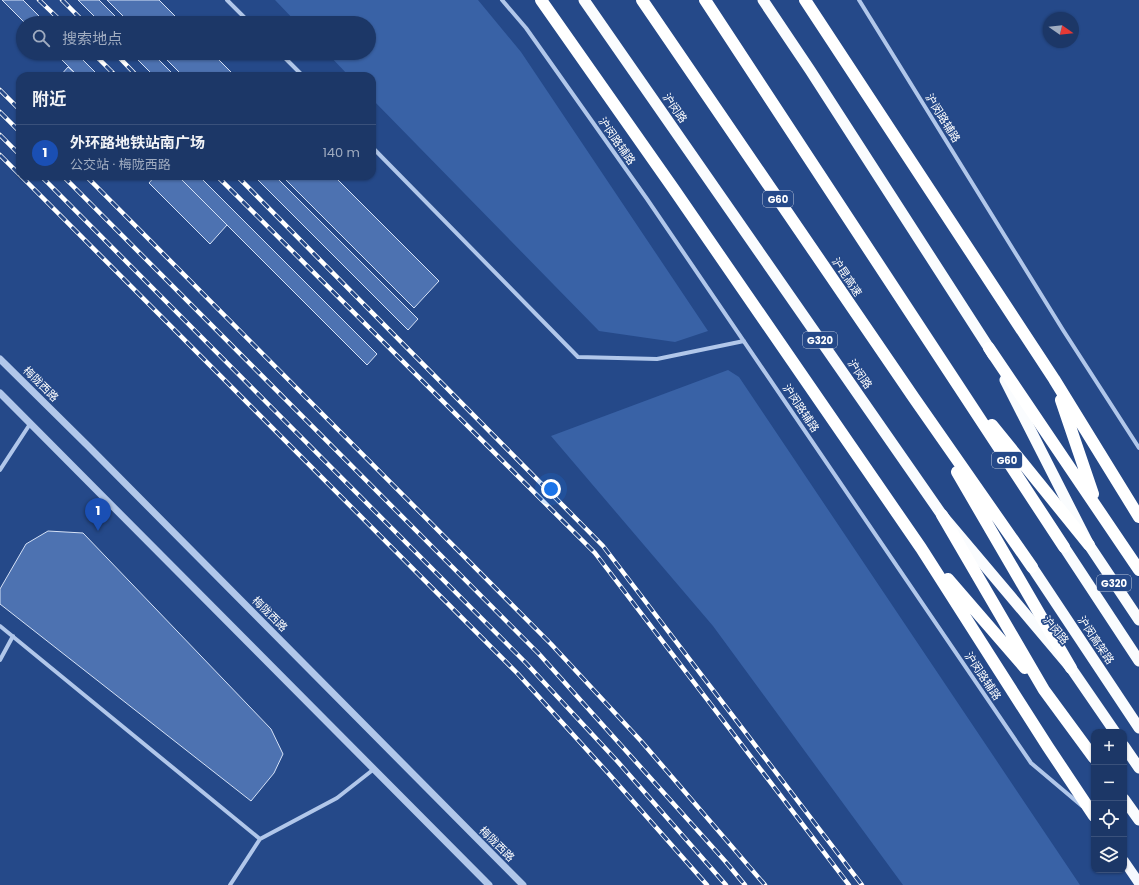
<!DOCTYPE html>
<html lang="zh">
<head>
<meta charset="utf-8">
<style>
	:root { --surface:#1c3767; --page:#294270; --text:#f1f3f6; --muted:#a0acc0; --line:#3a517b; --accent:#d6ab8b }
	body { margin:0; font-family:Poppins,"Noto Sans SC",sans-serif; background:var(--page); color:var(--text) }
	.controls { position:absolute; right:12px; bottom:12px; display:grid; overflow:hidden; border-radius:8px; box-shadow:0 1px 3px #0004 }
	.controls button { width:36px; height:36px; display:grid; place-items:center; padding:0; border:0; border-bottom:1px solid var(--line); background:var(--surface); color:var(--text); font:20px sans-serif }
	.compass { position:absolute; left:1043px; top:12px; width:36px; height:36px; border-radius:50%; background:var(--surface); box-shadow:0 1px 3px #0004; rotate:104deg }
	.you { position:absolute; left:551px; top:489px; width:14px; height:14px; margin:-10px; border:3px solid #fff; border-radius:50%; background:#1a73e8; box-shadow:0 0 0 6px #1a73e833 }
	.badge { display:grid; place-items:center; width:26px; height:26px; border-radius:50%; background:var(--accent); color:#fff; font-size:13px; font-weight:700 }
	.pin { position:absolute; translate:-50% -33px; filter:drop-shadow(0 1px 2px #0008) }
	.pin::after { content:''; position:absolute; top:21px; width:14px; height:12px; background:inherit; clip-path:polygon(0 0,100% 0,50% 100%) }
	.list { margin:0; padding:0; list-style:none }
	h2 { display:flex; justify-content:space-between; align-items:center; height:52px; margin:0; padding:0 16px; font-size:17px }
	h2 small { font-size:13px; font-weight:400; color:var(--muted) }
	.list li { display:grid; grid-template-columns:26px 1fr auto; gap:12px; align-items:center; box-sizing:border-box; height:56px; padding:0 16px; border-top:1px solid var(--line) }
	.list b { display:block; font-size:15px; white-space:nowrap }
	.list p { margin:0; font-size:13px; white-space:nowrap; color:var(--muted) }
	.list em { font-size:13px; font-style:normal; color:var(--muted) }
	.icon { flex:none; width:22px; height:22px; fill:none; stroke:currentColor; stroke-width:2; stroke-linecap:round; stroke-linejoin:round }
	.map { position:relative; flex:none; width:1139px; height:885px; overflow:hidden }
	.search { position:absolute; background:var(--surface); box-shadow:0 1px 3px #0004; left:16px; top:16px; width:360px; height:44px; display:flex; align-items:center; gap:10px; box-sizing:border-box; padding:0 14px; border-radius:22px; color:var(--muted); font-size:15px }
	.panel { position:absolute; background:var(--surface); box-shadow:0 1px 3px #0004; left:16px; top:72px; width:360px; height:108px; border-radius:12px }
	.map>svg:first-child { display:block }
	.green { fill:#3962a6 }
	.building { fill:#4d72b1; stroke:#d6e2f7 }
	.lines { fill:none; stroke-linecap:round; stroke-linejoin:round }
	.minor { stroke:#b1c7ea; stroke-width:4 }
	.tertiary { stroke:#b1c7ea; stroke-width:7 }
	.primary { stroke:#f5f8fe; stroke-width:10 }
	.trunk { stroke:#fafcfe; stroke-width:11 }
	.motorway { stroke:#fff; stroke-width:12 }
	.rail-casing { stroke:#fff; stroke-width:4.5 }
	.rail { stroke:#254989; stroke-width:3; stroke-dasharray:9; stroke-linecap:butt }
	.labels { text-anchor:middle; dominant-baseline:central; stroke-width:3.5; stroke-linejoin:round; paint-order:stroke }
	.shield { fill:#254989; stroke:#bec8dc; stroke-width:1 }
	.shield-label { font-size:10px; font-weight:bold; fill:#fff }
	.street-label { font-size:11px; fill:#fff; stroke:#254989 }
</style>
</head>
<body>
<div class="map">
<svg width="1139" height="885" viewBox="0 0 1139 885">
	<rect width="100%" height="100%" fill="#254989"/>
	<path class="green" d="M275,0H478L521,52L708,331L675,342L599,331L372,99V76H349L327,53H369V23H297Z
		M728,370L739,377L1080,885H903L713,626L551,436Z"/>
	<path class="building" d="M2,0H23L46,23H25Z
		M78,0H99L122,23H101Z
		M107,0H159L182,23H130Z
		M55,53H76L99,76H78Z
		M131,53H152L175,76H154Z
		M160,53H212L235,76H183Z
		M68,67L78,76H60Z
		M155,176H178L227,225L210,244L149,183Z
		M178,176H199L377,354L367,365Z
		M254,176H275L418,319L408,330Z
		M282,176H334L439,281L414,308Z
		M48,531L83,533L271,729L283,754L274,773L251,801L0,604V589L26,544Z"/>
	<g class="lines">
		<path class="minor" d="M227,0L250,23
			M502,0L526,28L647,199L1031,763L1082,806
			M859,0L1063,330L1139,448
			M280,53L303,76
			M372,147L578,357L657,359L744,341
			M0,470L30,424
			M0,626L260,839
			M0,660L13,636
			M230,885L260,839L337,798L374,769"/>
		<path class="tertiary" d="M0,359L88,446L523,885
			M0,393L489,885"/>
		<path class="primary" d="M1124,861L1139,883"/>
		<path class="trunk" d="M584,0L942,515L1071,668L1115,732
			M763,0L810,70L989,348L993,355
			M1005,380L1089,545L1139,620
			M1064,547L1139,661
			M1032,567L1139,728
			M1124,746L1139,768
			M1124,799L1139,820"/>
		<path class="motorway" d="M541,0L673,188L921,548L1048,747L1094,816
			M642,0L914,398L1032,567
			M705,0L1064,547
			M805,0L1054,379L1139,517
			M989,348L1139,570
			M1061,400L1093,494
			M992,425L1089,545
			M957,472L1071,668
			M942,515L1044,690L1094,758
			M948,579L1025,668"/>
		<g class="rail-casing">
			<path id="rail" d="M39,0L63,23
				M62,0L85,23
				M93,53L116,76
				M115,53L137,76
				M0,90L20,110
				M0,112L20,132
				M0,135L20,155
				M0,155L20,175
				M21,176L518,674L608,773L707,885
				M41,176L526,663L618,762L726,885
				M63,176L539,654L725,861L745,885
				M86,176L551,644L641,741L765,885
				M217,176L595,553L849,885
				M237,176L603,546L862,885"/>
		</g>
		<use href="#rail" class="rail"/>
	</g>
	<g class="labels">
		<g class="shield">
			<rect x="763" y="191" width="30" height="16" rx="3"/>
			<rect x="803" y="332" width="34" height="16" rx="3"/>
			<rect x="992" y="452" width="30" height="16" rx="3"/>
			<rect x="1097" y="575" width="34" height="16" rx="3"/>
		</g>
		<g class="shield-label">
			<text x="778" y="199">G60</text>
			<text x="820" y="340">G320</text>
			<text x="1007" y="460">G60</text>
			<text x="1114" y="583">G320</text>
		</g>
		<g class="street-label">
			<text transform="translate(675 108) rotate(55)">沪闵路</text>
			<text transform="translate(943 118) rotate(58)">沪闵路辅路</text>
			<text transform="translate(617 141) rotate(55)">沪闵路辅路</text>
			<text transform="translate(847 277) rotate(56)">沪昆高速</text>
			<text transform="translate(860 374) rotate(55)">沪闵路</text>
			<text transform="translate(41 384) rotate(45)">梅陇西路</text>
			<text transform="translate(801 408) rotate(56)">沪闵路辅路</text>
			<text transform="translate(270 614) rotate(45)">梅陇西路</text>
			<text transform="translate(1056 630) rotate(50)">沪闵路</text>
			<text transform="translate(1096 640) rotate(56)">沪闵高架路</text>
			<text transform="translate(983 676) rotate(56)">沪闵路辅路</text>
			<text transform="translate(497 844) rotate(45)">梅陇西路</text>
		</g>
	</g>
</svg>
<div class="controls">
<button>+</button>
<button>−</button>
<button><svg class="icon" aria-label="locate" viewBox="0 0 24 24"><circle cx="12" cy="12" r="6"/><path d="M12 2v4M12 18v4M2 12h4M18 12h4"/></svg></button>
<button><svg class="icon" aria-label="layers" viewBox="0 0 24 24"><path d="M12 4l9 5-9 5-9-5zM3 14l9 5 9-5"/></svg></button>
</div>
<svg class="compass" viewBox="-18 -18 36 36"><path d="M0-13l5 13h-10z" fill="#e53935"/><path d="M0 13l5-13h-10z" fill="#a0acc0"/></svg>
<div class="you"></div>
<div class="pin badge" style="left:98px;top:531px;background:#1a4fb4">1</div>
<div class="search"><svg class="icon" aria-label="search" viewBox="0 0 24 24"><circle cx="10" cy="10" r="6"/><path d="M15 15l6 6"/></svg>搜索地点</div>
<section class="panel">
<h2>附近<small></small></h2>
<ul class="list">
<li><span class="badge" style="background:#1a4fb4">1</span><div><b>外环路地铁站南广场</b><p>公交站 · 梅陇西路</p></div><em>140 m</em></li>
</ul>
</section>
</div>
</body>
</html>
